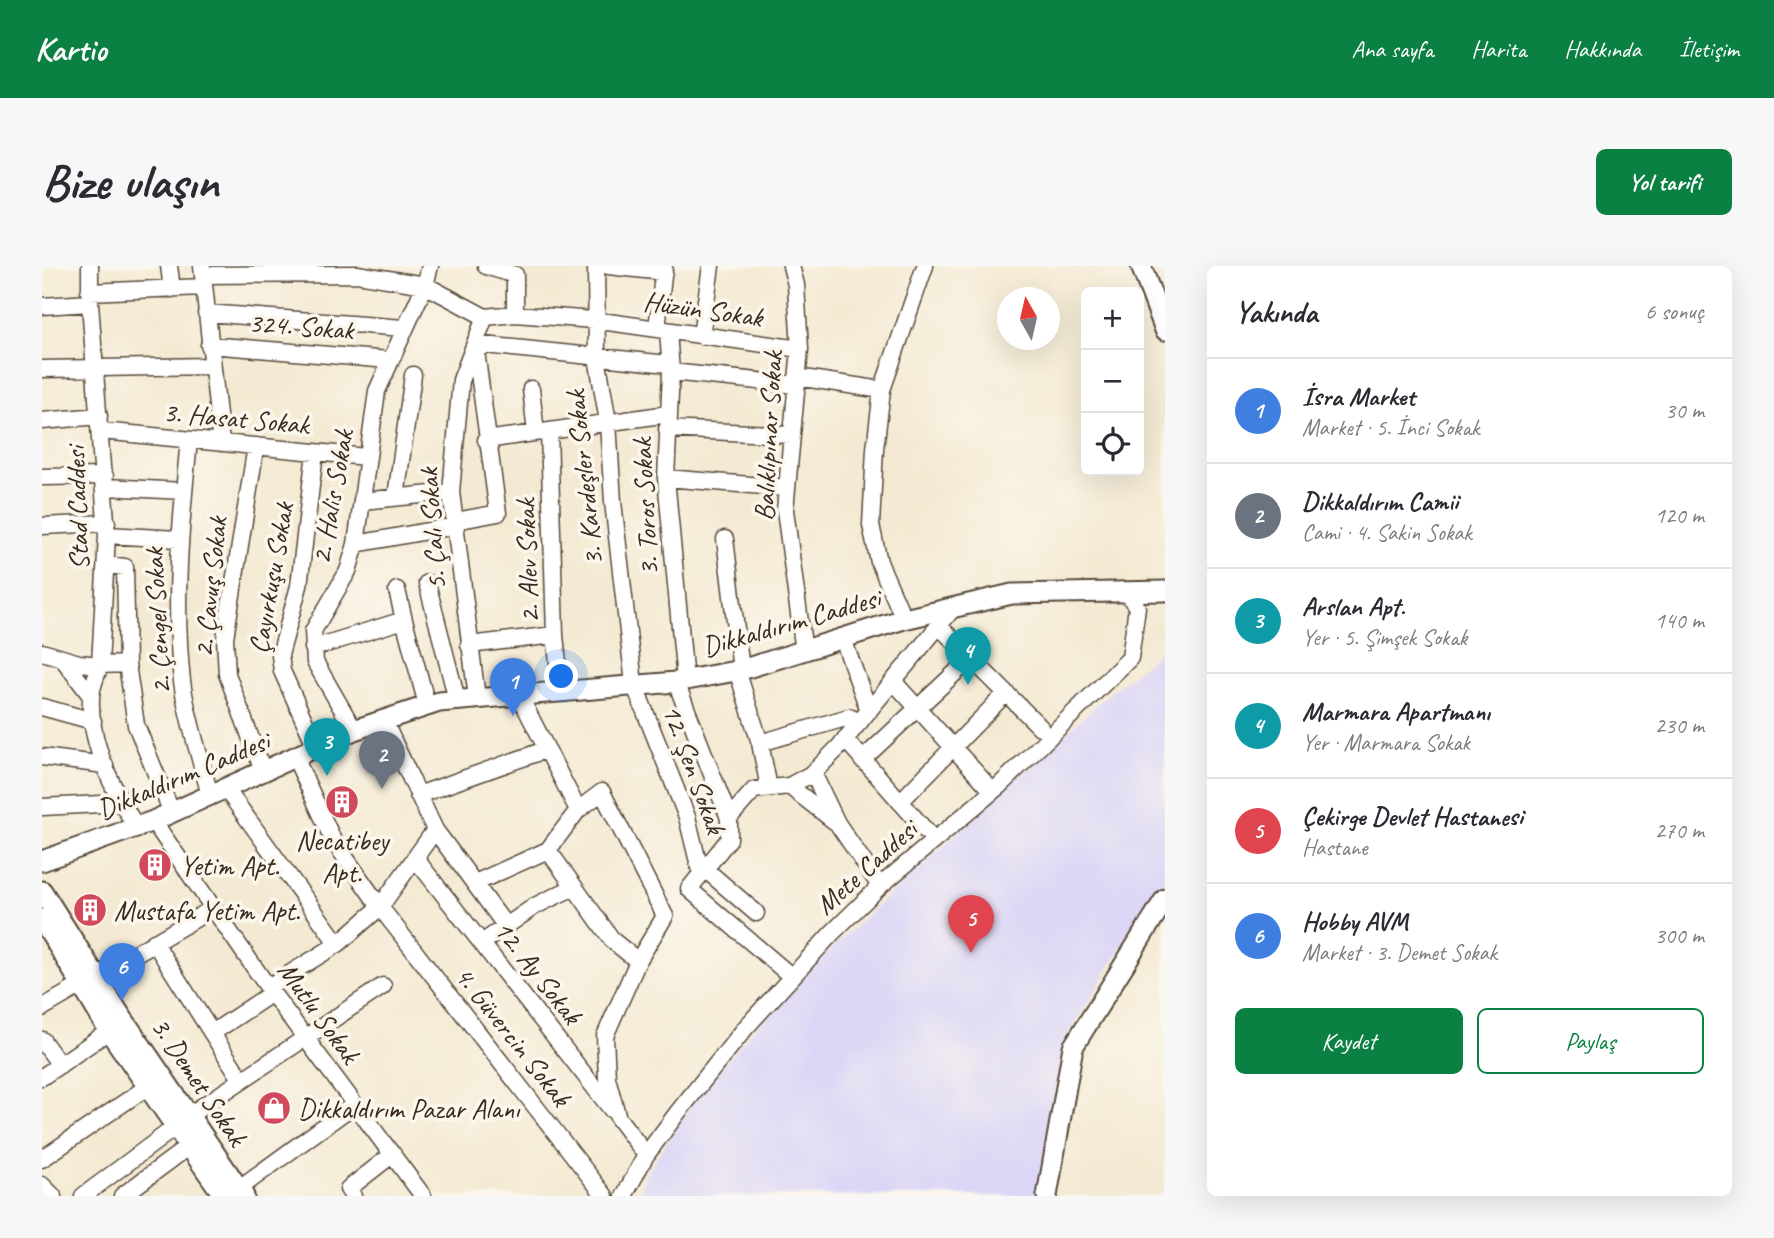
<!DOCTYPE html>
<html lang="tr">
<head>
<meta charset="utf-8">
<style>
	:root { --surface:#fff; --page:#f7f7f7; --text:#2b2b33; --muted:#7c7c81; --line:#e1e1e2; --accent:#0b8043 }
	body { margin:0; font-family:Caveat,sans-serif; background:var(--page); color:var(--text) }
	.controls { position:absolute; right:21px; top:21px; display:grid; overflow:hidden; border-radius:10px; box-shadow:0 7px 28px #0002 }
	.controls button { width:63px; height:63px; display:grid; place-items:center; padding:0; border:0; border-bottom:2px solid var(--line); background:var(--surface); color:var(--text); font:35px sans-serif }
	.compass { position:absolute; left:955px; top:21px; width:63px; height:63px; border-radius:50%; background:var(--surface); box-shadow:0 7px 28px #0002; rotate:352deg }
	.you { position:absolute; left:520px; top:411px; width:24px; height:24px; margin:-18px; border:5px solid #fff; border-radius:50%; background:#1a73e8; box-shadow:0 0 0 10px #1a73e833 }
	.badge { display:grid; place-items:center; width:46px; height:46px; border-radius:50%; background:var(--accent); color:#fff; font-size:23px; font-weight:700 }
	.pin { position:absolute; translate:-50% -58px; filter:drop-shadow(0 2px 4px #0008) }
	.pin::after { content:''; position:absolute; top:37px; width:24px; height:21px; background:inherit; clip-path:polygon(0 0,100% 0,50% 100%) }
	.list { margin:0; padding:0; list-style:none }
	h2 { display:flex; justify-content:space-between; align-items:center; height:91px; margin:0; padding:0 28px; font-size:30px }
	h2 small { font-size:23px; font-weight:400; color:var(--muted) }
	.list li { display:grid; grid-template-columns:46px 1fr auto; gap:21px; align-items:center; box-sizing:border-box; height:105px; padding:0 28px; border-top:2px solid var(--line) }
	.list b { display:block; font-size:26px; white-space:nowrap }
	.list p { margin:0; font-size:23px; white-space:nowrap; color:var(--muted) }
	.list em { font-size:23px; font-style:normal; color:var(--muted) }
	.actions { display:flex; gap:14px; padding:21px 28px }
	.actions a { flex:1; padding:16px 0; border:2px solid var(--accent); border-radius:10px; text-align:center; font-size:24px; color:var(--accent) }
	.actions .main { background:var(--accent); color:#fff }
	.icon { flex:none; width:38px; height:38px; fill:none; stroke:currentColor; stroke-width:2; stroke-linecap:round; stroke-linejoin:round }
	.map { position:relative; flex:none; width:1123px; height:930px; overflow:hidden; border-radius:10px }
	header { display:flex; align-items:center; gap:42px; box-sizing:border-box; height:98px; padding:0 35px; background:var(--accent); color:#fff }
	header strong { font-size:33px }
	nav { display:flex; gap:38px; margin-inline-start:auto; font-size:24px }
	.intro { display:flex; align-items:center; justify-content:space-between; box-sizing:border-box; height:168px; padding:0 42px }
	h1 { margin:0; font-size:49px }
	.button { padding:18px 32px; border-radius:10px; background:var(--accent); color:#fff; font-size:24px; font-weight:700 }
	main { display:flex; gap:42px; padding:0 42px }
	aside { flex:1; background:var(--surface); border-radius:10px; box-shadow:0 7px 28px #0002 }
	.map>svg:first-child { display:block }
	.built { fill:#dcd6f6 }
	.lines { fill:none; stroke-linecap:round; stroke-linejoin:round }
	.minor-casing { stroke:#574739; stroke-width:19 }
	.major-casing { stroke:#574739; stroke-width:23 }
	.minor { stroke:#fff; stroke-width:16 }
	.major { stroke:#fff; stroke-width:19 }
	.labels { text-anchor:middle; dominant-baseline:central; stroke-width:7; stroke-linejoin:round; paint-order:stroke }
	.street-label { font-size:28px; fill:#3b2a1e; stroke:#fbf7ec }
	.poi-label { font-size:28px; fill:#3b2a1e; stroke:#fbf7ec; text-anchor:start }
</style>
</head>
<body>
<header>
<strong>Kartio</strong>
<nav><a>Ana sayfa</a><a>Harita</a><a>Hakkında</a><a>İletişim</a></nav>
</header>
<div class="intro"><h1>Bize ulaşın</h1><a class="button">Yol tarifi</a></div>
<main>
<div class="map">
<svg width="1123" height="930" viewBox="0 0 1123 930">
	<rect width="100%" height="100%" fill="#fbf7ec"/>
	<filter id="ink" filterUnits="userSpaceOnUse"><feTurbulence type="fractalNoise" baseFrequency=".0143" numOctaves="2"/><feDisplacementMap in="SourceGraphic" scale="14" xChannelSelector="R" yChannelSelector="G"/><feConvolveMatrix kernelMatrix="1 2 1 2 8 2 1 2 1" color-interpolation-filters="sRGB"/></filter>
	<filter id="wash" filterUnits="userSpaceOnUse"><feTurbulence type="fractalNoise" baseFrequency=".00686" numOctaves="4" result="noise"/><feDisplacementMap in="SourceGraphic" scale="28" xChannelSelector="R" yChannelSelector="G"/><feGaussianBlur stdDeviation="1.57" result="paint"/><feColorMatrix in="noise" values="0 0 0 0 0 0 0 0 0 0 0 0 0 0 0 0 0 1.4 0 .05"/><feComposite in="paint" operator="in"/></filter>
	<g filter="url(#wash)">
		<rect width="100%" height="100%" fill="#f4ead3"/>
		<path class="built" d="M1123,381V611L1023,774L996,930H597L603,909L654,831L749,719L1063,431Z"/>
	</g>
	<g filter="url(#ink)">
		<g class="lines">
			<g class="minor-casing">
				<path id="minor" d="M48,0V37L65,269L58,399L85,398
					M127,0L130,23
					M160,0L179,177
					M444,0L473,9V48
					M554,0L555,91L566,156L571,236L592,418L645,551L659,608
					M566,0L622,6
					M749,0L754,19L758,83L743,244L762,386
					M161,9L315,8L383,19L443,51L473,48L552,54L758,83
					M47,26L161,21
					M0,40L48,37
					M164,47L362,62
					M615,63L622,0
					M626,65L629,106L624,212L643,414
					M659,70L669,0
					M167,79L347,94
					M0,103L169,100
					M629,106L755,119
					M755,111L840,124
					M489,123L494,167
					M0,155L57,150
					M625,163L750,169
					M60,165L324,191
					M507,165L513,369L519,424
					M147,174C139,255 131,334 140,415C145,454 159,493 168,530
					M444,174L626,148
					M214,180L183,372L185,408L221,505
					M273,186L257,320L238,389L240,405L274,481
					M0,211L63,210
					M624,212L745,222
					M64,221L142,225
					M354,231L371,109
					M320,235L409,226
					M413,255L456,247L433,78L626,98
					M0,260L65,257
					M65,269L136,273
					M683,273L699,404
					M314,278L413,260
					M65,299L83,301L85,398L94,459L130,547
					M385,317L415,434
					M355,324L362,354
					M862,353L837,296L829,259L833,183L840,124L883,0
					M897,360L998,461
					M801,373L827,445
					M427,379L513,369
					M271,382L362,354L385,439
					M0,386L37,397L58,399C55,409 49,421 49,432C47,476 72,526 95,562
					M21,393L49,430
					M695,404L718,477L727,522
					M851,415L946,520
					M634,416L687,552
					M477,429L536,544
					M435,432L409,226L419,114L443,51
					M0,441L51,455
					M341,453L393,564L463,659
					M312,464L273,396L271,365L306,305L314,278L335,125L383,19L388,0
					M803,473L892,574
					M718,477L807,451L818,456
					M0,491L63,499
					M253,491L291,574L338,641L563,930
					M820,494L929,392
					M771,507L795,557L838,620
					M747,520L792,555
					M184,523L296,678
					M376,529L503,484
					M858,536L964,427
					M0,541L79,537
					M111,555L230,727L381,930
					M506,584L571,675L596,695
					M373,592L570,844
					M663,603L714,647
					M433,617L506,584L536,544L560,526L623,650L596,695L563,770L565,812L576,852L604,889
					M112,676L199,813
					M441,676L493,640L532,621
					M750,711L647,623L687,573V552L712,524L747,520L771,507L796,482L913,340
					M226,721L296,678L338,641L393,564
					M0,742L170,643
					M170,767L230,727
					M0,774L18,799
					M0,811L67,765
					M146,850L341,720
					M0,893L105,821
					M0,919L11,930
					M188,929L313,838
					M41,930L132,862
					M80,930L146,881
					M311,930L306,923L351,888
					M582,930L604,889L636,846L705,760L790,667L838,620L957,520L1088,392L1095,341L1084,326"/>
			</g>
			<g class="major-casing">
				<path id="major" d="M1099,0L1123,64
					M0,595L111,555L312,464L397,436L634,416L699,404L862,353L970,328L1123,325
					M0,625L77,747L202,930
					M0,653L67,765L182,930
					M1005,930L1031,781L1123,633"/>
			</g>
			<use href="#minor" class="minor"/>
			<use href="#major" class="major"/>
		</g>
	</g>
	<defs>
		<g id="building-disc" transform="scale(1.75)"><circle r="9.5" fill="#d1495b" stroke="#fbf7ec"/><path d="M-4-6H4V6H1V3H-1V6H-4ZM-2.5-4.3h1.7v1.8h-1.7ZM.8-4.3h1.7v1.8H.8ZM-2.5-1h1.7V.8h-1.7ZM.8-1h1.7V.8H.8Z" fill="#fff"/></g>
		<g id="shop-disc" transform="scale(1.75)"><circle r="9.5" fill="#d1495b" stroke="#fbf7ec"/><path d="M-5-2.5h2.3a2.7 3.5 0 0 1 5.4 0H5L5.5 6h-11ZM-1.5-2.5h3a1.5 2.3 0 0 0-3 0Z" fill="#fff"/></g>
	</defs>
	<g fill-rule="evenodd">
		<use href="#building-disc" x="300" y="536"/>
		<use href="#building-disc" x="113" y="599"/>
		<use href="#building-disc" x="48" y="644"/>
		<use href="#shop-disc" x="232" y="842"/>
	</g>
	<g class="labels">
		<g class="street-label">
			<text transform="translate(661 43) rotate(8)">Hüzün Sokak</text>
			<text transform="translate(259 60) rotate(4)">324. Sokak</text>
			<text transform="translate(194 152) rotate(5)">3. Hasat Sokak</text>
			<text transform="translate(726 170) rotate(-87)">Balıklıpınar Sokak</text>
			<text transform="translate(542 212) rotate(-96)">3. Kardeşler Sokak</text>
			<text transform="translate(290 231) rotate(-80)">2. Halis Sokak</text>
			<text transform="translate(603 241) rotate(-93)">3. Toros Sokak</text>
			<text transform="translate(35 242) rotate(-92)">Stad Caddesi</text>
			<text transform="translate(390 263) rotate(-94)">5. Çalı Sokak</text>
			<text transform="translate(485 295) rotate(-92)">2. Alev Sokak</text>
			<text transform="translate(229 312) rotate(-80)">Çayırkuşu Sokak</text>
			<text transform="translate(168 321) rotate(-84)">2. Çavuş Sokak</text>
			<text transform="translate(115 355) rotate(-93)">2. Çengel Sokak</text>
			<text transform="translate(749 356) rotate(-16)">Dikkaldırım Caddesi</text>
			<text transform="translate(652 503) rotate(70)">12. Şen Sokak</text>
			<text transform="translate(141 509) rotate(-23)">Dikkaldırım Caddesi</text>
			<text transform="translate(824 601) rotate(-42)">Mete Caddesi</text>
			<text transform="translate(496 706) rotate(52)">12. Ay Sokak</text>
			<text transform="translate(277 746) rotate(54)">Mutlu Sokak</text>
			<text transform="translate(471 770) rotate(52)">4. Güvercin Sokak</text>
			<text transform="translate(157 815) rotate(56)">3. Demet Sokak</text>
		</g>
		<g class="poi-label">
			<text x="300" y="574" text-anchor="middle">Necatibey<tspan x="300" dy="32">Apt.</tspan></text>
			<text x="138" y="599">Yetim Apt.</text>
			<text x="72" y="644">Mustafa Yetim Apt.</text>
			<text x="256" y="842">Dikkaldırım Pazar Alanı</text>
		</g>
	</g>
</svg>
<div class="controls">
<button>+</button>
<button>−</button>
<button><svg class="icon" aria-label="locate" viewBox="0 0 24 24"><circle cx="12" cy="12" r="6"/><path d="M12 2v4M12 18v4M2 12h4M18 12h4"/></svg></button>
</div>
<svg class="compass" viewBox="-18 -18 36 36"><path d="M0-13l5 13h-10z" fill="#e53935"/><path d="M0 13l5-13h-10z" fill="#7c7c81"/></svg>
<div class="you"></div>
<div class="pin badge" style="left:471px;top:450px;background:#3f7fe0">1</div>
<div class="pin badge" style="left:340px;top:523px;background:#6b7280">2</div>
<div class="pin badge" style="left:285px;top:510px;background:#0f9aa8">3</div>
<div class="pin badge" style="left:926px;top:419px;background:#0f9aa8">4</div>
<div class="pin badge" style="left:929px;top:687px;background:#e0444e">5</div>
<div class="pin badge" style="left:80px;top:735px;background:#3f7fe0">6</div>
</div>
<aside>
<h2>Yakında<small>6 sonuç</small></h2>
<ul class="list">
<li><span class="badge" style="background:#3f7fe0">1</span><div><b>İsra Market</b><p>Market · 5. İnci Sokak</p></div><em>30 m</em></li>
<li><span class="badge" style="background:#6b7280">2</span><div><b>Dikkaldırım Camii</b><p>Cami · 4. Sakin Sokak</p></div><em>120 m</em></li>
<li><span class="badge" style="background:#0f9aa8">3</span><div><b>Arslan Apt.</b><p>Yer · 5. Şimşek Sokak</p></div><em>140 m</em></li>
<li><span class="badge" style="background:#0f9aa8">4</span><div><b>Marmara Apartmanı</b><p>Yer · Marmara Sokak</p></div><em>230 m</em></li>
<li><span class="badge" style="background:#e0444e">5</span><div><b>Çekirge Devlet Hastanesi</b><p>Hastane</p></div><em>270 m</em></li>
<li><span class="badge" style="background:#3f7fe0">6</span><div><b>Hobby AVM</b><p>Market · 3. Demet Sokak</p></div><em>300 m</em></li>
</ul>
<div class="actions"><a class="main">Kaydet</a><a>Paylaş</a></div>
</aside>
</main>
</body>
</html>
